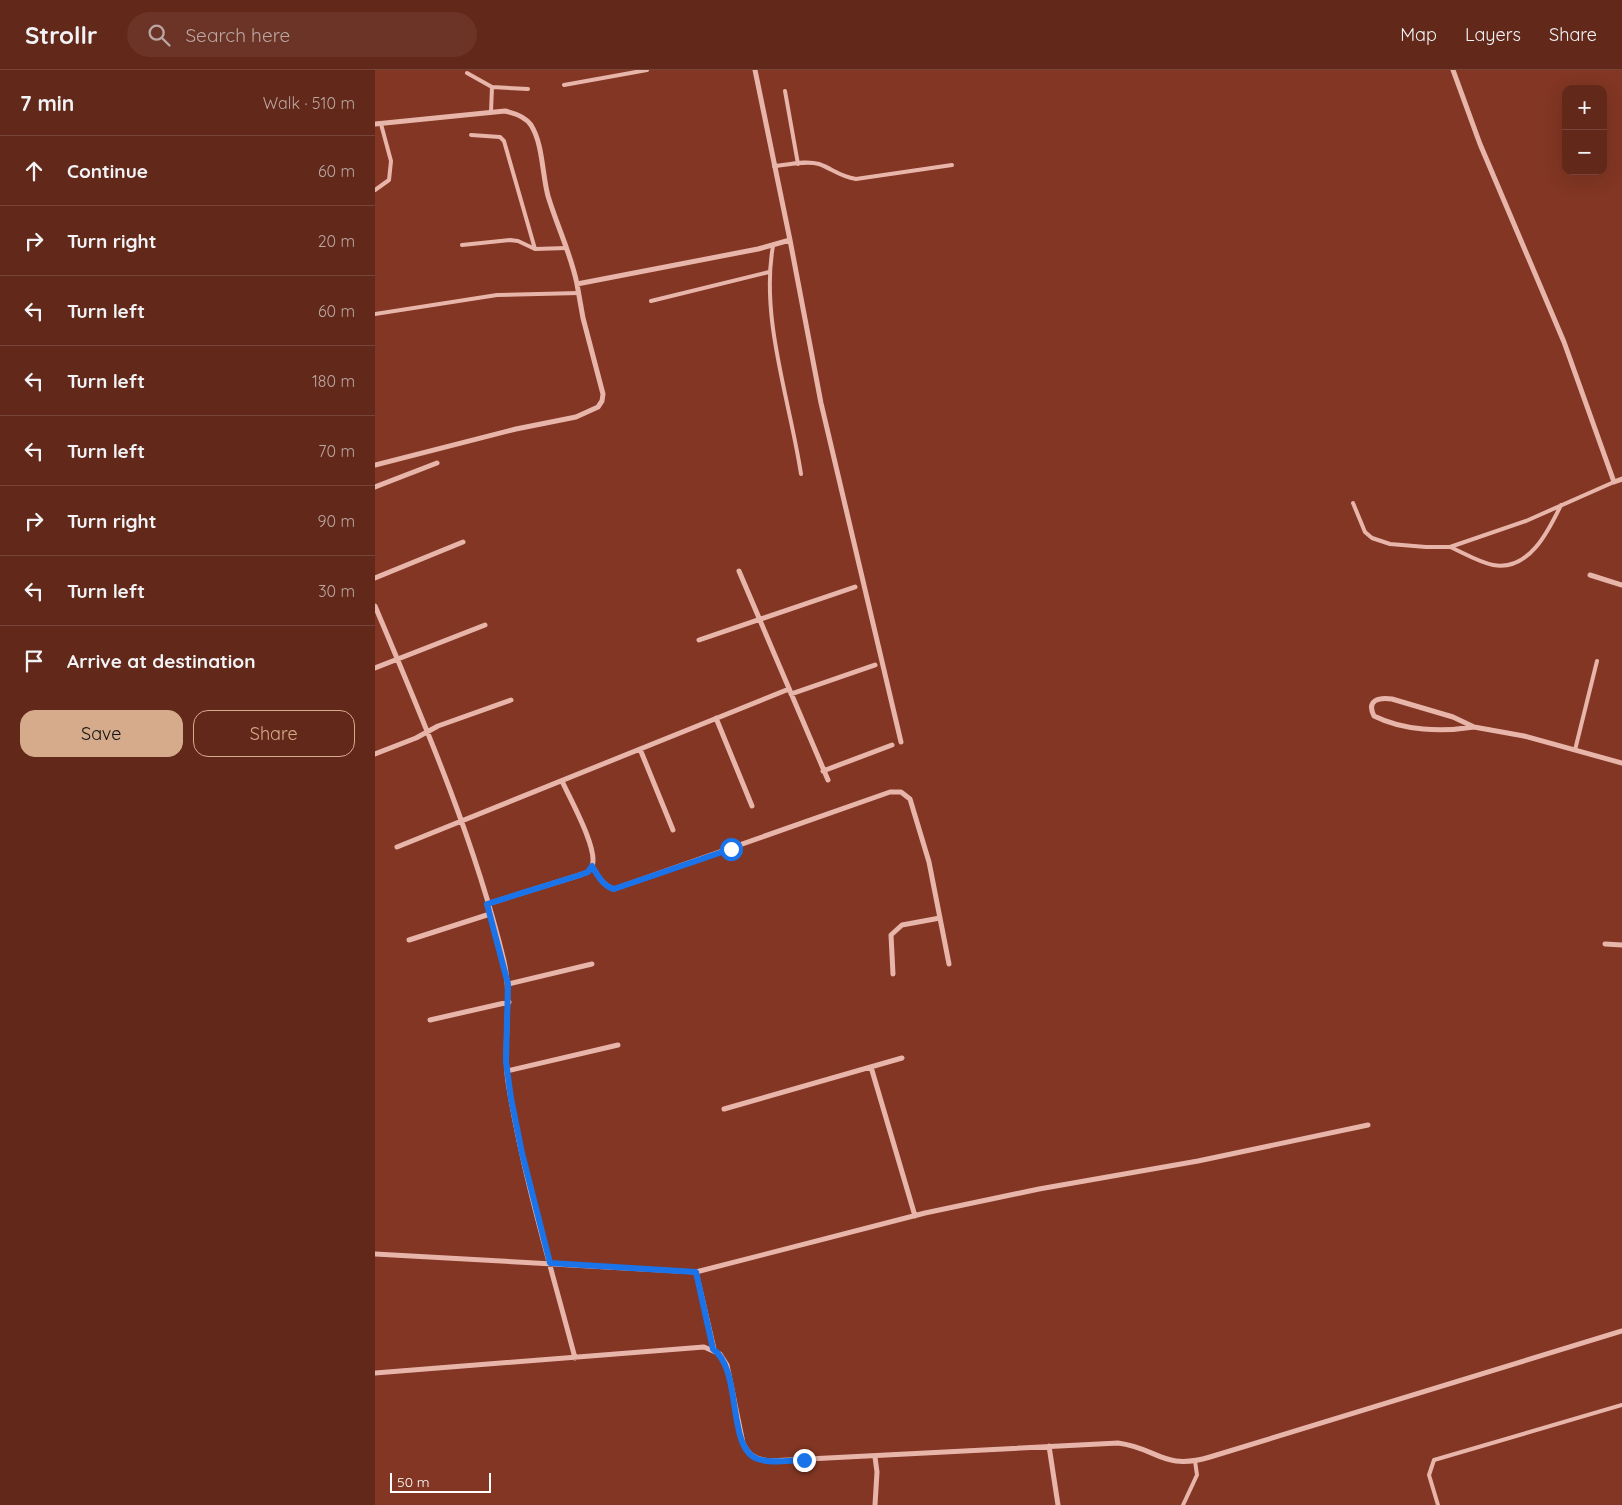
<!DOCTYPE html>
<html lang="en">
<head>
<meta charset="utf-8">
<style>
	:root { --surface:#62281a; --page:#6b3427; --text:#f1f3f6; --muted:#bba6a2; --line:#764439; --accent:#d6ab8b }
	body { margin:0; font-family:Quicksand,sans-serif; background:var(--page); color:var(--text) }
	.controls { position:absolute; right:15px; top:15px; display:grid; overflow:hidden; border-radius:10px; box-shadow:0 5px 20px #0002 }
	.controls button { width:45px; height:45px; display:grid; place-items:center; padding:0; border:0; border-bottom:1px solid var(--line); background:var(--surface); color:var(--text); font:25px sans-serif }
	.scale { position:absolute; left:15px; bottom:12px; width:101px; box-sizing:border-box; padding-left:5px; border:2px solid #fff; border-top:0; font-size:14px; line-height:18px; white-space:nowrap; color:#fff; -webkit-text-stroke:4px #823623; paint-order:stroke }
	.stop { position:absolute; width:15px; height:15px; margin:-11px; border:4px solid #1a73e8; border-radius:50%; background:#fff }
	.stop.end { background:#1a73e8; border-color:#fff; box-shadow:0 1px 5px #0008 }
	.list { margin:0; padding:0; list-style:none }
	h2 { display:flex; justify-content:space-between; align-items:center; height:65px; margin:0; padding:0 20px; font-size:21px }
	h2 small { font-size:16px; font-weight:400; color:var(--muted) }
	.list li { display:grid; grid-template-columns:32px 1fr auto; gap:15px; align-items:center; box-sizing:border-box; height:70px; padding:0 20px; border-top:1px solid var(--line) }
	.list b { display:block; font-size:19px; white-space:nowrap }
	.list em { font-size:16px; font-style:normal; color:var(--muted) }
	.actions { display:flex; gap:10px; padding:15px 20px }
	.actions a { flex:1; padding:11px 0; border:1px solid var(--accent); border-radius:15px; text-align:center; font-size:18px; color:var(--accent) }
	.actions .main { background:var(--accent); color:#111 }
	.icon { flex:none; width:28px; height:28px; fill:none; stroke:currentColor; stroke-width:2; stroke-linecap:round; stroke-linejoin:round }
	.map { position:relative; flex:none; width:1247px; height:1435px; overflow:hidden }
	header { display:flex; align-items:center; gap:30px; box-sizing:border-box; height:70px; padding:0 25px; background:var(--surface); border-bottom:1px solid var(--line) }
	header strong { font-size:24px }
	nav { display:flex; gap:28px; margin-inline-start:auto; font-size:18px }
	.search { width:350px; height:45px; background:var(--page); display:flex; align-items:center; gap:12px; box-sizing:border-box; padding:0 18px; border-radius:28px; color:var(--muted); font-size:19px }
	main { display:flex }
	aside { flex:1; background:var(--surface) }
	.map>svg:first-child { display:block }
	.lines { fill:none; stroke-linecap:round; stroke-linejoin:round }
	.service { stroke:#e8b5aa; stroke-width:4 }
	.minor { stroke:#e8b5aa; stroke-width:5 }
	.route { stroke:#1a73e8; stroke-width:6 }
</style>
</head>
<body>
<header>
<strong>Strollr</strong>
<div class="search"><svg class="icon" aria-label="search" viewBox="0 0 24 24"><circle cx="10" cy="10" r="6"/><path d="M15 15l6 6"/></svg>Search here</div>
<nav><a>Map</a><a>Layers</a><a>Share</a></nav>
</header>
<main>
<aside>
<h2>7 min<small>Walk · 510 m</small></h2>
<ul class="list">
<li><svg class="icon" aria-label="ahead" viewBox="0 0 24 24"><path d="M12 20V5M6 11l6-6 6 6"/></svg><div><b>Continue</b></div><em>60 m</em></li>
<li><svg class="icon" aria-label="right" viewBox="0 0 24 24"><path d="M7 20v-9h11M14 6l5 5-5 5"/></svg><div><b>Turn right</b></div><em>20 m</em></li>
<li><svg class="icon" aria-label="left" viewBox="0 0 24 24"><path d="M17 20v-9H6M10 6l-5 5 5 5"/></svg><div><b>Turn left</b></div><em>60 m</em></li>
<li><svg class="icon" aria-label="left" viewBox="0 0 24 24"><path d="M17 20v-9H6M10 6l-5 5 5 5"/></svg><div><b>Turn left</b></div><em>180 m</em></li>
<li><svg class="icon" aria-label="left" viewBox="0 0 24 24"><path d="M17 20v-9H6M10 6l-5 5 5 5"/></svg><div><b>Turn left</b></div><em>70 m</em></li>
<li><svg class="icon" aria-label="right" viewBox="0 0 24 24"><path d="M7 20v-9h11M14 6l5 5-5 5"/></svg><div><b>Turn right</b></div><em>90 m</em></li>
<li><svg class="icon" aria-label="left" viewBox="0 0 24 24"><path d="M17 20v-9H6M10 6l-5 5 5 5"/></svg><div><b>Turn left</b></div><em>30 m</em></li>
<li><svg class="icon" aria-label="arrive" viewBox="0 0 24 24"><path d="M6 21V4h12l-3 4 3 4H6"/></svg><div><b>Arrive at destination</b></div></li>
</ul>
<div class="actions"><a class="main">Save</a><a>Share</a></div>
</aside>
<div class="map">
<svg width="1247" height="1435" viewBox="0 0 1247 1435">
	<rect width="100%" height="100%" fill="#823623"/>
	<g class="lines">
		<path class="service" d="M92,3L117,17
			M189,15L272,0
			M410,21L423,94
			M116,42L117,17L153,19
			M96,65L125,67L129,71L160,179
			M399,96C413,95 430,90 444,94C458,99 463,106 481,109L577,95
			M0,120L14,110L16,91L6,54
			M87,175L135,170L143,171L160,179L191,178
			M398,176C385,248 415,331 426,404
			M276,231L394,202
			M0,244L122,225L204,223
			M978,433L990,462L997,468L1015,474L1051,477H1075L1151,451L1239,412
			M1075,477C1089,483 1103,492 1118,495C1154,502 1174,460 1186,435
			M1200,680L1222,591
			M808,1435L822,1405L820,1391
			M1063,1435L1054,1405L1059,1390L1247,1335"/>
		<path class="minor" d="M1078,0L1105,74L1189,272L1239,412L1247,409
			M0,54L130,41C139,43 150,46 156,55C168,74 167,104 173,126C182,156 196,184 202,214
			M415,170L446,333L526,672
			M0,395L141,359L201,347L223,337L227,331L228,324L208,248L202,214L383,179L415,170L380,0
			M0,417L62,393
			M364,501L453,710
			M1215,505L1247,515
			M0,508L88,472
			M0,536C49,652 99,768 129,891C138,931 127,972 133,1012C148,1106 176,1197 200,1288
			M324,570L480,517
			M0,598L110,555
			M416,624L500,595
			M341,648L377,736
			M1099,657C1067,662 1029,661 999,646C991,630 1004,627 1017,629L1078,647L1099,657L1149,666L1247,693
			M265,679L298,760
			M0,684L41,668L63,656L136,630
			M448,701L517,675
			M22,777L414,619
			M217,796C223,806 228,816 239,819L515,722H526L535,729L554,792L574,894
			M112,834L205,805C210,803 215,802 217,796C224,780 194,727 187,711
			M34,870L115,844
			M1230,874L1247,875
			M518,904L516,865L527,855L565,848
			M133,914L217,894
			M55,950L134,932
			M496,997L540,1146
			M132,1001L243,975
			M349,1039L527,988
			M0,1184L321,1202
			M339,1279L321,1202L550,1143L664,1119L823,1091L993,1055
			M0,1303L329,1277L345,1284L352,1295L368,1373C374,1386 381,1389 394,1391L743,1373C783,1378 788,1401 835,1387L1247,1261
			M674,1376L683,1435
			M500,1387L502,1402L500,1435"/>
	</g>
	<g class="lines">
		<path class="route" d="M356,779L239,819C228,816 223,806 217,796L213,802L205,805L112,834L133,914L131,992L136,1028L147,1083L175,1193L321,1202L338,1279C368,1300 351,1379 383,1389C397,1394 415,1390 429,1390"/>
	</g>
</svg>
<div class="controls">
<button>+</button>
<button>−</button>
</div>
<div class="scale">50 m</div>
<div class="stop" style="left:356px;top:779px"></div>
<div class="stop end" style="left:429px;top:1390px"></div>
</div>
</main>
</body>
</html>
